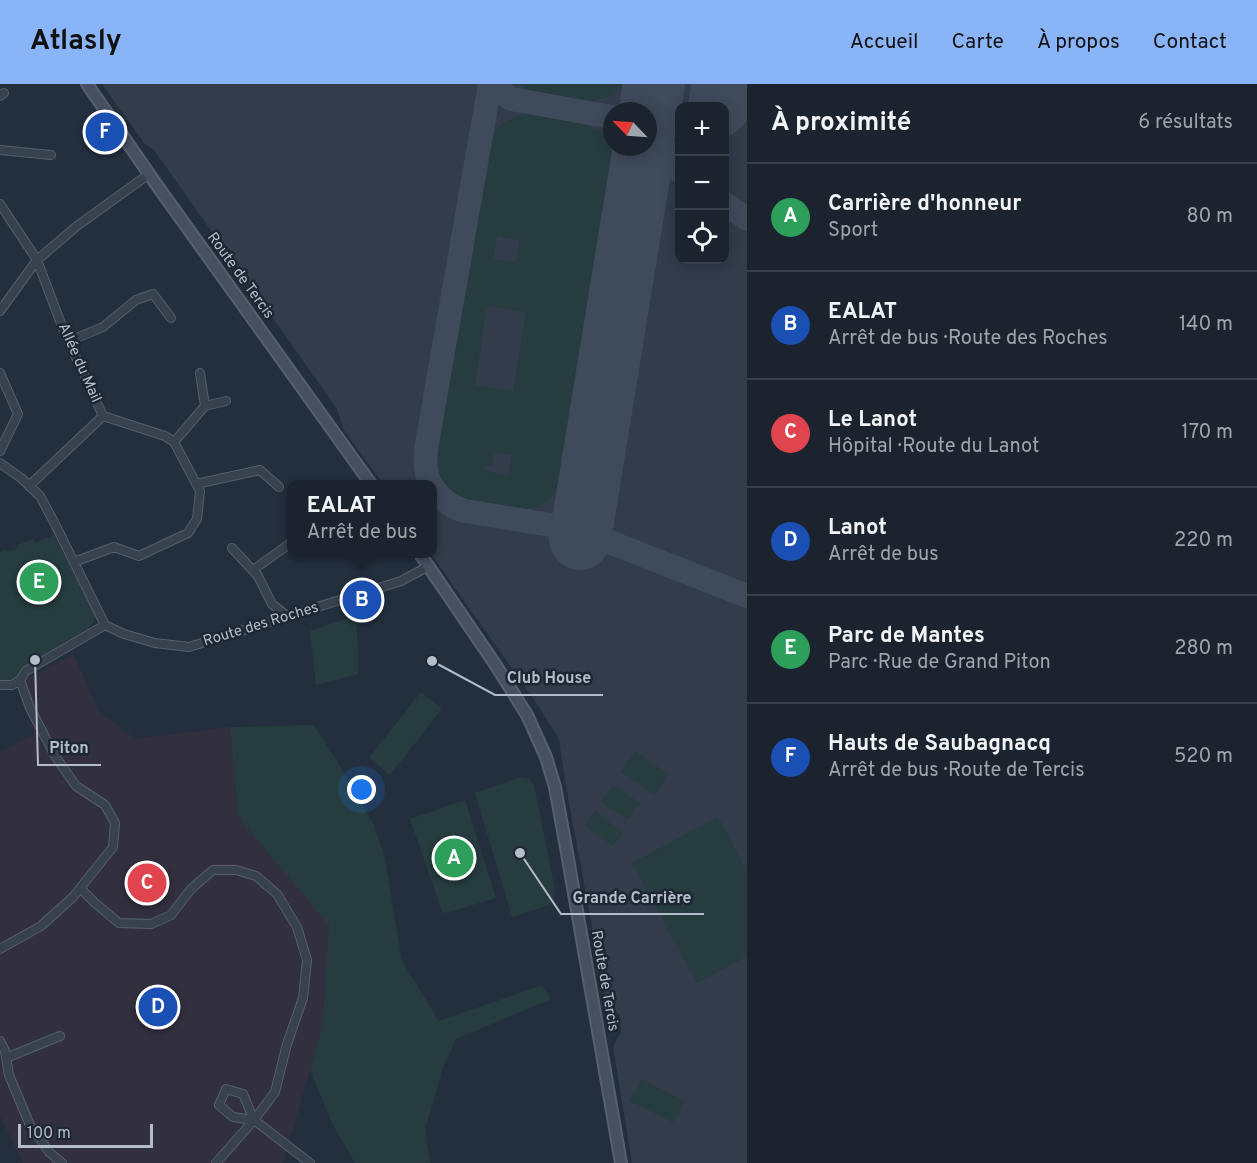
<!DOCTYPE html>
<html lang="fr">
<head>
<meta charset="utf-8">
<style>
	:root { --surface:#1b232e; --page:#242b36; --text:#f1f3f6; --muted:#a0a4aa; --line:#39404a; --accent:#8ab4f8 }
	body { margin:0; font-family:Overpass,sans-serif; background:var(--page); color:var(--text) }
	.controls { position:absolute; right:18px; top:18px; display:grid; overflow:hidden; border-radius:12px; box-shadow:0 3px 15px #0003 }
	.controls button { width:54px; height:54px; display:grid; place-items:center; padding:0; border:0; border-bottom:2px solid var(--line); background:var(--surface); color:var(--text); font:30px sans-serif }
	.compass { position:absolute; left:603px; top:18px; width:54px; height:54px; border-radius:50%; background:var(--surface); box-shadow:0 3px 15px #0003; rotate:295deg }
	.scale { position:absolute; left:18px; bottom:15px; width:135px; box-sizing:border-box; padding-left:6px; border:3px solid #b4bcc9; border-top:0; font-size:16px; line-height:21px; white-space:nowrap; color:#b4bcc9; -webkit-text-stroke:4px #1d2633; paint-order:stroke }
	.you { position:absolute; left:362px; top:706px; width:21px; height:21px; margin:-15px; border:4px solid #fff; border-radius:50%; background:#1a73e8; box-shadow:0 0 0 9px #1a73e833 }
	.badge { display:grid; place-items:center; width:39px; height:39px; border-radius:50%; background:var(--accent); color:#fff; font-size:20px; font-weight:700 }
	.pin { position:absolute; translate:-50% -50%; border:3px solid #fff; box-shadow:0 2px 6px #0006 }
	.popup { position:absolute; left:287px; top:396px; width:150px; height:78px; box-sizing:border-box; display:grid; place-content:center; border-radius:12px; background:var(--surface); filter:drop-shadow(0 2px 4px #0005); font-size:20px; white-space:nowrap; color:var(--muted) }
	.popup b { font-size:22px; color:var(--text) }
	.popup::after { content:''; position:absolute; left:50%; top:100%; margin-left:-12px; border:12px solid transparent; border-top-color:var(--surface) }
	.list { margin:0; padding:0; list-style:none }
	h2 { display:flex; justify-content:space-between; align-items:center; height:78px; margin:0; padding:0 24px; font-size:26px }
	h2 small { font-size:20px; font-weight:400; color:var(--muted) }
	.list li { display:grid; grid-template-columns:39px 1fr auto; gap:18px; align-items:center; box-sizing:border-box; height:108px; padding:0 24px; border-top:2px solid var(--line) }
	.list b { display:block; font-size:22px; white-space:nowrap }
	.list p { margin:0; font-size:20px; white-space:nowrap; color:var(--muted) }
	.list em { font-size:20px; font-style:normal; color:var(--muted) }
	.icon { flex:none; width:33px; height:33px; fill:none; stroke:currentColor; stroke-width:2; stroke-linecap:round; stroke-linejoin:round }
	.map { position:relative; flex:none; width:747px; height:1079px; overflow:hidden }
	header { display:flex; align-items:center; gap:36px; box-sizing:border-box; height:84px; padding:0 30px; background:var(--accent); color:#111 }
	header strong { font-size:28px }
	nav { display:flex; gap:33px; margin-inline-start:auto; font-size:21px }
	main { display:flex }
	aside { flex:1; background:var(--surface) }
	.map>svg:first-child { display:block }
	.medical { fill:#32303f }
	.airport { fill:#323c4b; fill-rule:evenodd }
	.green { fill:#263c3f; fill-rule:evenodd }
	.lines { fill:none; stroke-linecap:round; stroke-linejoin:round }
	.taxiway { stroke:#3f4a5a; stroke-width:24 }
	.runway { stroke:#3f4a5a; stroke-width:62 }
	.street-casing { stroke:#565f6c; stroke-width:10 }
	.secondary-casing { stroke:#565f6c; stroke-width:14 }
	.street { stroke:#38414e; stroke-width:8 }
	.secondary { stroke:#465061; stroke-width:10 }
	.labels { text-anchor:middle; dominant-baseline:central; stroke-width:5; stroke-linejoin:round; paint-order:stroke }
	.street-label { font-size:15px; fill:#b4bcc9; stroke:#1d2633 }
	.leader { fill:none; stroke:#b4bcc9; stroke-width:2 }
	.callout-dot { fill:#b4bcc9; stroke:#1d2633; stroke-width:2 }
	.callout-label { font-size:16px; text-anchor:middle; font-weight:bold; fill:#b4bcc9; stroke:#1d2633; stroke-width:5; stroke-linejoin:round; paint-order:stroke }
</style>
</head>
<body>
<header>
<strong>Atlasly</strong>
<nav><a>Accueil</a><a>Carte</a><a>À propos</a><a>Contact</a></nav>
</header>
<main>
<div class="map">
<svg width="747" height="1079" viewBox="0 0 747 1079">
	<rect width="100%" height="100%" fill="#242f3e"/>
	<path class="medical" d="M73,570L100,629L136,655L230,643L238,733L330,841L322,944L283,1079H23L0,1032V668L34,650L18,600Z"/>
	<path class="airport" d="M102,0H747V1079H632L613,963L617,954L621,950L620,931L610,921L605,913L565,697L559,655L537,620L431,470H433V400H383L344,346L337,325L154,66L144,59ZM680,22H724V176H680ZM612,27H648V63H612Z"/>
	<path class="green" d="M519,0H623L617,8L611,12L589,18L532,8Z
		M523,30H531C544,32 556,35 569,37C595,42 611,47 613,77L561,398C553,417 538,426 518,425L455,414L440,399L435,381L490,61C497,40 503,38 523,30ZM497,152L520,156L516,179L493,175ZM487,222L526,228L513,307L475,301ZM494,368L512,371L508,392L485,387L486,381L491,382Z
		M54,451L94,529C96,538 92,540 86,546L22,585L15,596L10,598L0,597V468L6,466L8,468L12,466L14,467L20,460L33,455L35,459Z
		M356,531L358,564V590L316,601L310,547Z
		M421,608L440,623L441,626L391,690H389L370,675V672Z
		M314,641L337,677L373,739L385,774L402,877L439,937L542,901L551,915L456,955L443,984L425,1045L430,1079H355L333,1041L310,986L322,944L329,841L238,733L230,643Z
		M635,667L668,690L655,711L621,688Z
		M522,693L529,695L534,701L555,806L553,818L550,821L512,833L475,709Z
		M613,701L640,719L628,736L601,718Z
		M465,716L496,814L446,829L442,827L410,735Z
		M595,727L623,749L613,762L585,741Z
		M718,733L747,788V872L697,899L632,779Z
		M641,995L685,1017L674,1039L630,1017Z"/>
	<g class="lines">
		<path class="taxiway" d="M494,0L498,6L511,15L612,33
			M648,27L653,0
			M640,79L642,63
			M669,80L680,87
			M724,119L747,135
			M430,400C425,388 425,378 426,365L490,0
			M433,404C441,416 451,423 465,427L563,443C584,443 583,423 586,407
			M607,457L747,512"/>
		<path class="runway" d="M719,22L723,0
			M648,38L654,0
			M580,455L644,63"/>
		<g class="street-casing">
			<path id="street" d="M0,12L4,9
				M0,66L51,71
				M0,120L37,176L63,245L103,332L165,352L174,358L200,407L197,435L188,449L139,472L114,463L74,478
				M0,227L37,176L77,142L149,90
				M69,257L103,243L136,216L153,210L171,234
				M0,289L18,330L0,367
				M200,289L205,322
				M174,358L205,322L226,317
				M0,379L21,394L40,412L55,440L105,541
				M196,400L260,386L279,403
				M29,402L103,332
				M232,464L258,492L272,520L287,532
				M253,486L292,458
				M105,541L124,550L155,559L189,563L401,497L429,482
				M0,601H12L20,596L26,587L38,580L105,541
				M80,804L95,819L119,839L151,840L171,831L191,805L213,786H236L256,792L277,810L297,843L307,876L303,914L287,960L275,1008L254,1036L310,1079
				M0,865L41,842L73,813L113,763L115,739L105,721L76,702L55,672L30,624L20,596
				M0,957L5,967L9,991L29,1039L49,1068L62,1079
				M6,974L60,952
				M226,1005L243,1010L254,1036L233,1033L219,1021Z
				M216,1079L254,1036"/>
		</g>
		<g class="secondary-casing">
			<path id="secondary" d="M87,0L156,100L371,400
				M420,470L495,580L527,631L546,673L555,703L567,769L621,1079"/>
		</g>
		<use href="#street" class="street"/>
		<use href="#secondary" class="secondary"/>
	</g>
	<g class="labels">
		<g class="street-label">
			<text transform="translate(240 192) rotate(54)">Route de Tercis</text>
			<text transform="translate(79 279) rotate(66)">Allée du Mail</text>
			<text transform="translate(261 541) rotate(-17)">Route des Roches</text>
			<text transform="translate(604 897) rotate(80)">Route de Tercis</text>
		</g>
	</g>
	<path class="leader" d="M432 577L495 611H603M35 576L38 681H101M520 769L561 830H704"/>
	<g class="callout-dot">
		<circle cx="432" cy="577" r="6"/>
		<circle cx="35" cy="576" r="6"/>
		<circle cx="520" cy="769" r="6"/>
	</g>
	<g class="callout-label">
		<text x="549" y="599">Club House</text>
		<text x="69" y="669">Piton</text>
		<text x="632" y="819">Grande Carrière</text>
	</g>
</svg>
<div class="controls">
<button>+</button>
<button>−</button>
<button><svg class="icon" aria-label="locate" viewBox="0 0 24 24"><circle cx="12" cy="12" r="6"/><path d="M12 2v4M12 18v4M2 12h4M18 12h4"/></svg></button>
</div>
<svg class="compass" viewBox="-18 -18 36 36"><path d="M0-13l5 13h-10z" fill="#e53935"/><path d="M0 13l5-13h-10z" fill="#a0a4aa"/></svg>
<div class="scale">100 m</div>
<div class="you"></div>
<div class="pin badge" style="left:454px;top:774px;background:#2e9e5b">A</div>
<div class="pin badge" style="left:362px;top:516px;background:#1a4fb4">B</div>
<div class="popup"><b>EALAT</b>Arrêt de bus</div>
<div class="pin badge" style="left:147px;top:799px;background:#e0444e">C</div>
<div class="pin badge" style="left:158px;top:923px;background:#1a4fb4">D</div>
<div class="pin badge" style="left:39px;top:498px;background:#2e9e5b">E</div>
<div class="pin badge" style="left:105px;top:48px;background:#1a4fb4">F</div>
</div>
<aside>
<h2>À proximité<small>6 résultats</small></h2>
<ul class="list">
<li><span class="badge" style="background:#2e9e5b">A</span><div><b>Carrière d'honneur</b><p>Sport</p></div><em>80 m</em></li>
<li><span class="badge" style="background:#1a4fb4">B</span><div><b>EALAT</b><p>Arrêt de bus · Route des Roches</p></div><em>140 m</em></li>
<li><span class="badge" style="background:#e0444e">C</span><div><b>Le Lanot</b><p>Hôpital · Route du Lanot</p></div><em>170 m</em></li>
<li><span class="badge" style="background:#1a4fb4">D</span><div><b>Lanot</b><p>Arrêt de bus</p></div><em>220 m</em></li>
<li><span class="badge" style="background:#2e9e5b">E</span><div><b>Parc de Mantes</b><p>Parc · Rue de Grand Piton</p></div><em>280 m</em></li>
<li><span class="badge" style="background:#1a4fb4">F</span><div><b>Hauts de Saubagnacq</b><p>Arrêt de bus · Route de Tercis</p></div><em>520 m</em></li>
</ul>
</aside>
</main>
</body>
</html>
